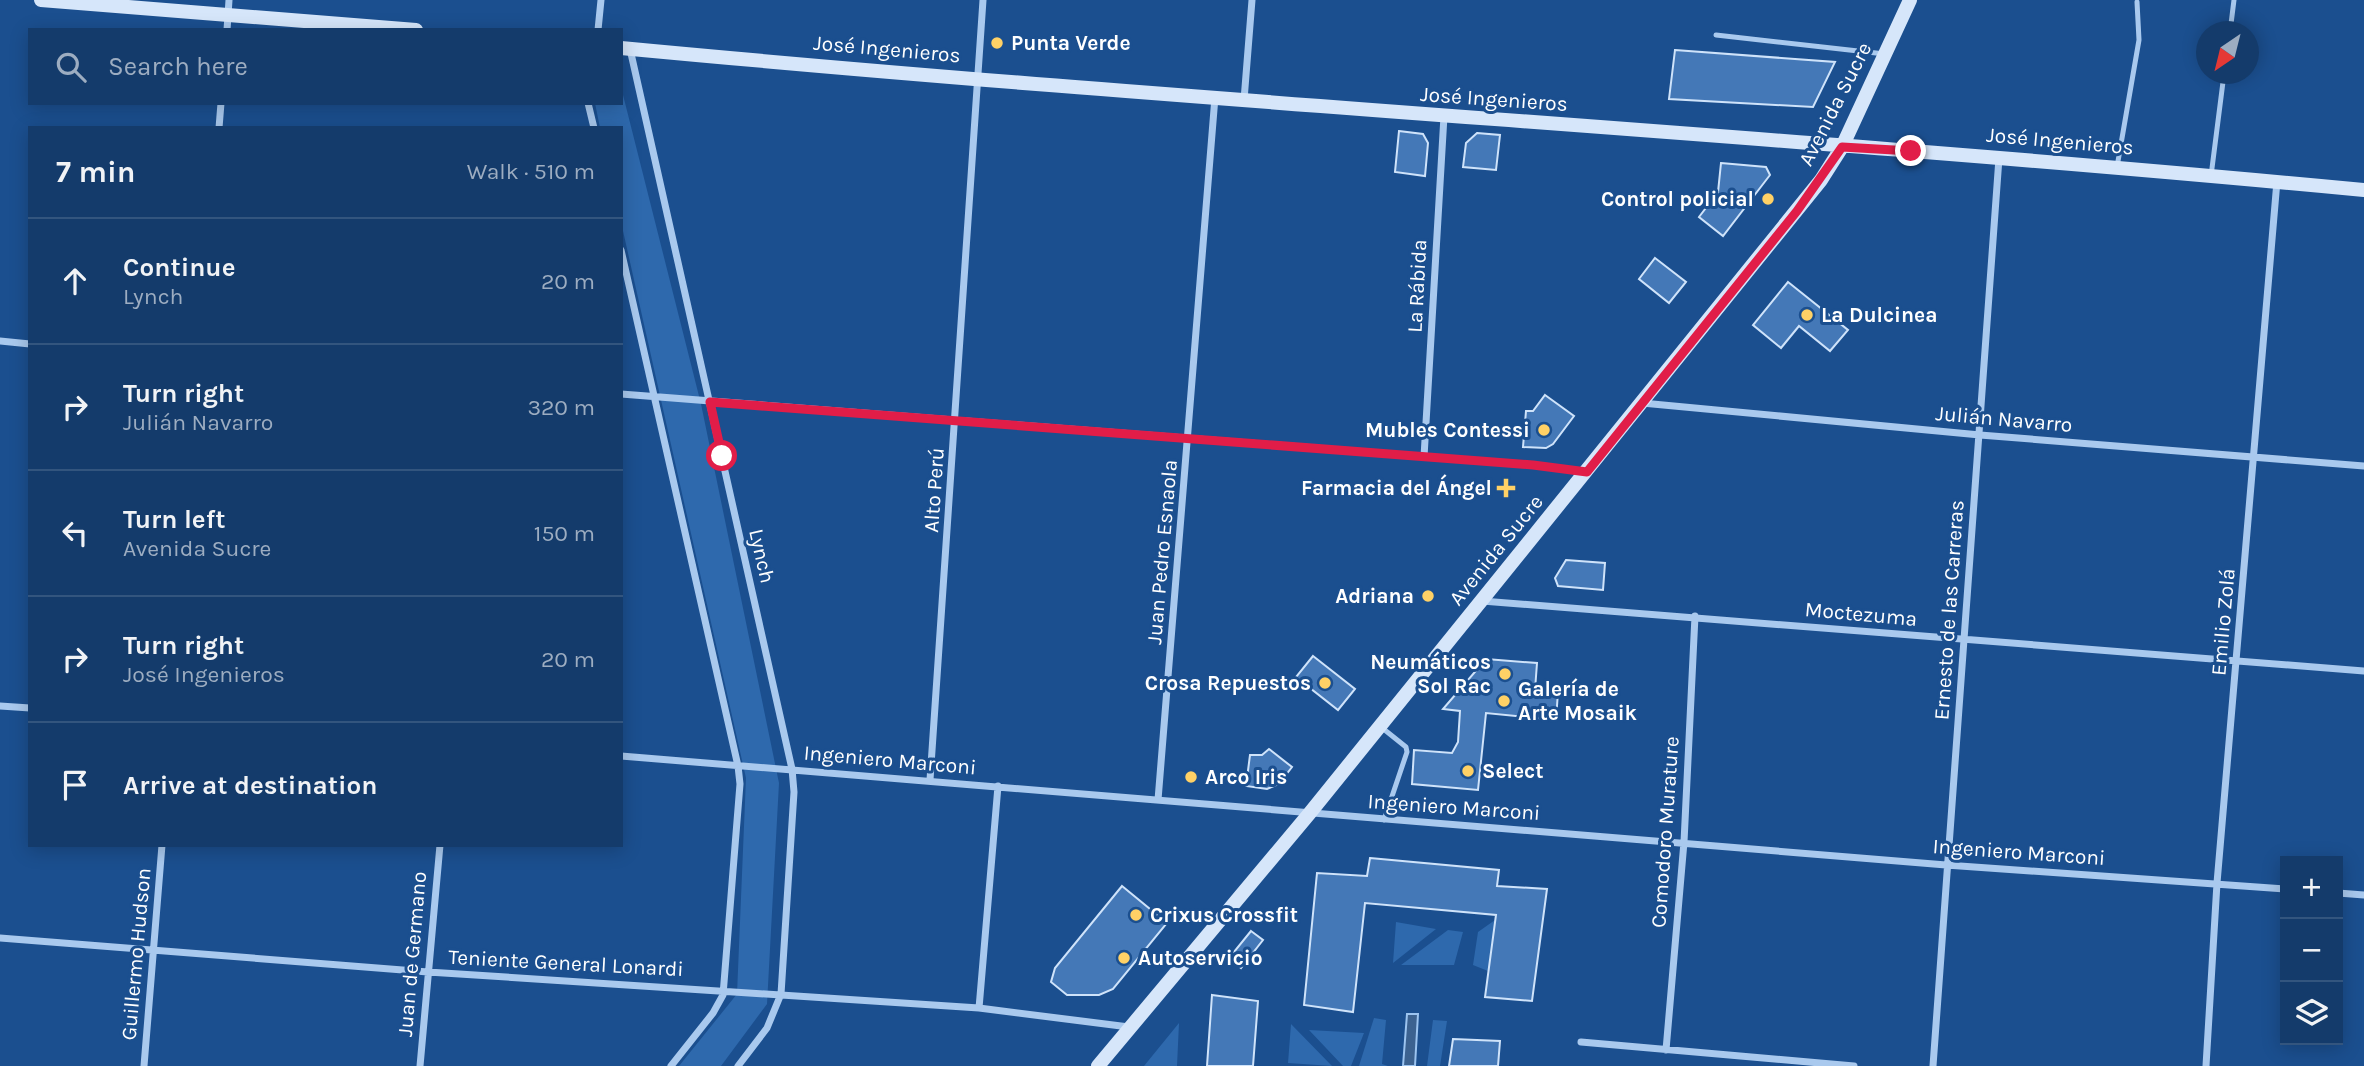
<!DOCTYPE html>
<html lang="en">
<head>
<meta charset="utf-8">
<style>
	:root { --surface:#143b6b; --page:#1d4271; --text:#f1f3f6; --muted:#9dadc1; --line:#33557e }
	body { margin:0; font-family:Karla,sans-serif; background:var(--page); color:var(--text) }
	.controls { position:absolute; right:21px; bottom:21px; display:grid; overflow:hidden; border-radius:0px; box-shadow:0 4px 18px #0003 }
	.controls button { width:63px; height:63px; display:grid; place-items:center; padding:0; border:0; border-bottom:2px solid var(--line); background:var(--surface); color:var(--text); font:35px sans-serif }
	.compass { position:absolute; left:2196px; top:21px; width:63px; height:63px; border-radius:50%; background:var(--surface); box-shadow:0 4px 18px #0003; rotate:215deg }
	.stop { position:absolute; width:21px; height:21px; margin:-16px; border:5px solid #e11d48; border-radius:50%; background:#fff }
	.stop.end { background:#e11d48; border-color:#fff; box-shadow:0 2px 7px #0008 }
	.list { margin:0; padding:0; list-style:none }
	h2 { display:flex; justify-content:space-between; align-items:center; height:91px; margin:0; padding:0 28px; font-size:30px }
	h2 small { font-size:23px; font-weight:400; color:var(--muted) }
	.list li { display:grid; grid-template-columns:46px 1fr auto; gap:21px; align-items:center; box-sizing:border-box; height:126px; padding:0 28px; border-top:2px solid var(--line) }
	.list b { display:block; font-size:26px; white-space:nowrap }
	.list p { margin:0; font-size:23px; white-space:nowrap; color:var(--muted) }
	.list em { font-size:23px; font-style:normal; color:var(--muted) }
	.icon { flex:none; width:38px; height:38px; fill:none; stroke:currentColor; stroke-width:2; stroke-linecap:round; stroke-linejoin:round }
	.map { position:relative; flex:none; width:2364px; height:1066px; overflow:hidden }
	.search { position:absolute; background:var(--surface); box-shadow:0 4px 18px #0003; left:28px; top:28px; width:595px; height:77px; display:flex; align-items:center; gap:18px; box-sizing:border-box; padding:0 24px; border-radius:0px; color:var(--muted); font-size:26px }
	.panel { position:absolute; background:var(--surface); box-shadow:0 4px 18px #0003; left:28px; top:126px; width:595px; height:721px; border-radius:0px }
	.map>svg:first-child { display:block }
	.green { fill:#2e69ad }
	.water { fill:#3c6290; stroke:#9cc4f0; stroke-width:2 }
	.building { fill:#4478b7; stroke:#cfe3fa; stroke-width:2 }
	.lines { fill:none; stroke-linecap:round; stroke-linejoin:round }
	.lane { stroke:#a9c9ee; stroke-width:5 }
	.street { stroke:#a9c9ee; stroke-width:7 }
	.secondary { stroke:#d6e6fa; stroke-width:14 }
	.route { stroke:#e11d48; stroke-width:9 }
	.poi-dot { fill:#ffd166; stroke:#1b4f8f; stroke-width:2.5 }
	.labels { text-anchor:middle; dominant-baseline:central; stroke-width:6; stroke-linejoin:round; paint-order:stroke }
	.poi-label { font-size:21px; font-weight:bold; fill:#fff; stroke:#1b4f8f; text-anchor:start }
	.street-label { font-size:21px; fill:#fff; stroke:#1b4f8f }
</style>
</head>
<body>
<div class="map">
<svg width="2364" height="1066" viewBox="0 0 2364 1066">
	<rect width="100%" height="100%" fill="#1b4f8f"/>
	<path class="green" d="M621,87L701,404L779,783L767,1004L721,1066H679L737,994L746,778L621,222V128H600L595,103H621Z
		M1495,920L1488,971L1473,965L1478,932Z
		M1396,922L1436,929L1393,963Z
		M1448,930L1463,932L1454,965H1401Z
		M1374,1018L1386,1020L1382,1064L1388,1066H1359Z
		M1433,1020L1447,1021L1440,1066H1427Z
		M1179,1023L1177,1066H1144Z
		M1291,1024L1332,1066L1288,1063Z
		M1309,1030L1364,1033L1351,1066H1343Z"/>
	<path class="water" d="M1407,1014H1418L1415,1066H1403Z"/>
	<path class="building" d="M1675,50L1835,62L1813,107L1669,99Z
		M1399,131L1423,134L1428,143L1425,176L1395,172Z
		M1477,133L1500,135L1496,170L1463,167L1466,143Z
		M1721,163L1766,167L1770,175L1723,236L1699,217L1718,192Z
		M1655,258L1686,282L1669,303L1639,279Z
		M1788,282L1848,330L1830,351L1799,326L1781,348L1753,325Z
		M1545,395L1574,416L1553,444L1546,448L1523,447L1526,411H1533Z
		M1566,560L1605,563L1603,590L1558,586L1555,578Z
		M1313,656L1355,689L1338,710L1296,677Z
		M1486,659L1537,663L1535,690L1558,692L1556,720L1486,713L1478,790L1412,784L1414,750L1452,753L1458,742L1460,711L1443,709Z
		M1269,749L1292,767L1279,784L1267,789L1246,786L1250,755H1262Z
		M1370,858L1499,870L1497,886L1547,889L1532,1001L1485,997L1496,915L1365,903L1353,1012L1304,1005L1317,873L1367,876Z
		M1122,886L1167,923L1113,989L1099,995H1067L1051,982L1055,968Z
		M1251,931L1263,940L1241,968L1229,958Z
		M1212,995L1258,1001L1253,1066H1207Z
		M1453,1039L1500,1041L1498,1066H1449Z"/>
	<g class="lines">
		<path class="lane" d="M2230,32L2234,0
			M1716,35L1885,54
			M2117,167L2139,40L2137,2
			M2211,176L2224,74
			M1381,727L1406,747L1407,752L1384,820"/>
		<path class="street" d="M227,30L229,0
			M598,30L601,0
			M630,49L792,769L794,792L781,994L767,1028L738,1066
			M1244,100L1252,0
			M588,103L594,128
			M219,128L221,103
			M621,250L738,766L740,784L723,995L713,1013L671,1066
			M0,341L30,344
			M621,394L1533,465L1586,472
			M1642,403L1980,435L2364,466
			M1424,457L1444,116
			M1482,601L2364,671
			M0,706L30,708
			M621,756L1946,865L2285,889
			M930,780L983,0
			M1158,800L1215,97
			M2338,893L2364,895
			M0,938L428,972L979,1008L1129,1027
			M979,1008L998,786
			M1581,1042L1854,1066
			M1666,1050L1684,842L1695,616
			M144,1066L162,845
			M420,1066L440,845
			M1933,1066L1999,158
			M2206,1066L2217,883L2277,181"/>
		<path class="secondary" d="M41,0L416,30
			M621,48C1202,103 1784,135 2364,190
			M1098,1066L1309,814L1821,180L1842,147L1910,0"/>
	</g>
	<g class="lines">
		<path class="route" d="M722,456L710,402L1533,465L1587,472L1797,211L1842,147L1911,151"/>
	</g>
	<g class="poi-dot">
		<circle cx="997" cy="43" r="7"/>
		<circle cx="1768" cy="199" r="7"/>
		<circle cx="1807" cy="315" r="7"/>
		<circle cx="1544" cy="430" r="7"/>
		<path d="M1502.5 477.5h7v7h7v7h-7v7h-7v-7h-7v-7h7z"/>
		<circle cx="1428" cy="596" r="7"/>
		<circle cx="1505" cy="674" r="7"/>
		<circle cx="1325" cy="683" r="7"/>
		<circle cx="1504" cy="701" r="7"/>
		<circle cx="1468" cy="771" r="7"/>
		<circle cx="1191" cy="777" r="7"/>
		<circle cx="1136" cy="915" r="7"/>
		<circle cx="1124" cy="958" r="7"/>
	</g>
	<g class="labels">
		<g class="poi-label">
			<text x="1011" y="43">Punta Verde</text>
			<text x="1754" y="199" text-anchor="end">Control policial</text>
			<text x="1821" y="315">La Dulcinea</text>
			<text x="1530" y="430" text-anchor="end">Mubles Contessi</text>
			<text x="1492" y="488" text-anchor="end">Farmacia del Ángel</text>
			<text x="1414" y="596" text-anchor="end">Adriana</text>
			<text x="1491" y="662" text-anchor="end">Neumáticos<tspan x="1491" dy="24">Sol Rac</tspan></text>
			<text x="1311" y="683" text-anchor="end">Crosa Repuestos</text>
			<text x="1518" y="689">Galería de<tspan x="1518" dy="24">Arte Mosaik</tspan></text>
			<text x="1482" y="771">Select</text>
			<text x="1205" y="777">Arco Iris</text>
			<text x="1150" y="915">Crixus Crossfit</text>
			<text x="1138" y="958">Autoservicio</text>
		</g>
		<g class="street-label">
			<text transform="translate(887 49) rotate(5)">José Ingenieros</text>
			<text transform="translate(1494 99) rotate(4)">José Ingenieros</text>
			<text transform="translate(1835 104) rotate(-63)">Avenida Sucre</text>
			<text transform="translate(2060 141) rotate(5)">José Ingenieros</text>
			<text transform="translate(1417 286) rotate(-87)">La Rábida</text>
			<text transform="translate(2004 419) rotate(5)">Julián Navarro</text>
			<text transform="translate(934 490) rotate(-86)">Alto Perú</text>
			<text transform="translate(1496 550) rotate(-51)">Avenida Sucre</text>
			<text transform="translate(1162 552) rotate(-85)">Juan Pedro Esnaola</text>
			<text transform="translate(762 556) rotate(77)">Lynch</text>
			<text transform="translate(1949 610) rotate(-86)">Ernesto de las Carreras</text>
			<text transform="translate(1861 614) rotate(5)">Moctezuma</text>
			<text transform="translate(2223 622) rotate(-85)">Emilio Zolá</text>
			<text transform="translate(890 760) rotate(5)">Ingeniero Marconi</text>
			<text transform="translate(1454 807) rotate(4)">Ingeniero Marconi</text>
			<text transform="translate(1665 832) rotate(-86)">Comodoro Murature</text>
			<text transform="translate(2019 852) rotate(4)">Ingeniero Marconi</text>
			<text transform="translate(136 954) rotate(-85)">Guillermo Hudson</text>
			<text transform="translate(412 954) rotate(-85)">Juan de Germano</text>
			<text transform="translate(566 963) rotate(3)">Teniente General Lonardi</text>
		</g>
	</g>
</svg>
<div class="controls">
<button>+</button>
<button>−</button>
<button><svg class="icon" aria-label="layers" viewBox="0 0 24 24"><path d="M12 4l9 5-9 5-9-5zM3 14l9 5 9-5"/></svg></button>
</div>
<svg class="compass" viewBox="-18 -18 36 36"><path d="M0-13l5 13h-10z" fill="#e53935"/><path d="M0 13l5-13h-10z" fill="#9dadc1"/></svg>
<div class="stop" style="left:722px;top:456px"></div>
<div class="stop end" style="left:1911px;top:151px"></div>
<div class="search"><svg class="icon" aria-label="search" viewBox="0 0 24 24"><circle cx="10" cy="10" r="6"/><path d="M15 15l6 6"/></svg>Search here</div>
<section class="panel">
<h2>7 min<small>Walk · 510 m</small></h2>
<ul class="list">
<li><svg class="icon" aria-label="ahead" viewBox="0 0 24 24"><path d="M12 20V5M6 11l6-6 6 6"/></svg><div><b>Continue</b><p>Lynch</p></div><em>20 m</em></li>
<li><svg class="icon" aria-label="right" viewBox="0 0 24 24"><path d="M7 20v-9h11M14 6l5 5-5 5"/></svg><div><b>Turn right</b><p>Julián Navarro</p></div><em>320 m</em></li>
<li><svg class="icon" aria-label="left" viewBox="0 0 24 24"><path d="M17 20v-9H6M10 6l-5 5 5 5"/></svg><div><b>Turn left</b><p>Avenida Sucre</p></div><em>150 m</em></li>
<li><svg class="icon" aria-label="right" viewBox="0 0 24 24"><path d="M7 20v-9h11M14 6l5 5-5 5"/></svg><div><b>Turn right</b><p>José Ingenieros</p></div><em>20 m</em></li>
<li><svg class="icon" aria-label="arrive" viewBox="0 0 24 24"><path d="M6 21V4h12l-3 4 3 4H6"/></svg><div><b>Arrive at destination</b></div></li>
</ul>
</section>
</div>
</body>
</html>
